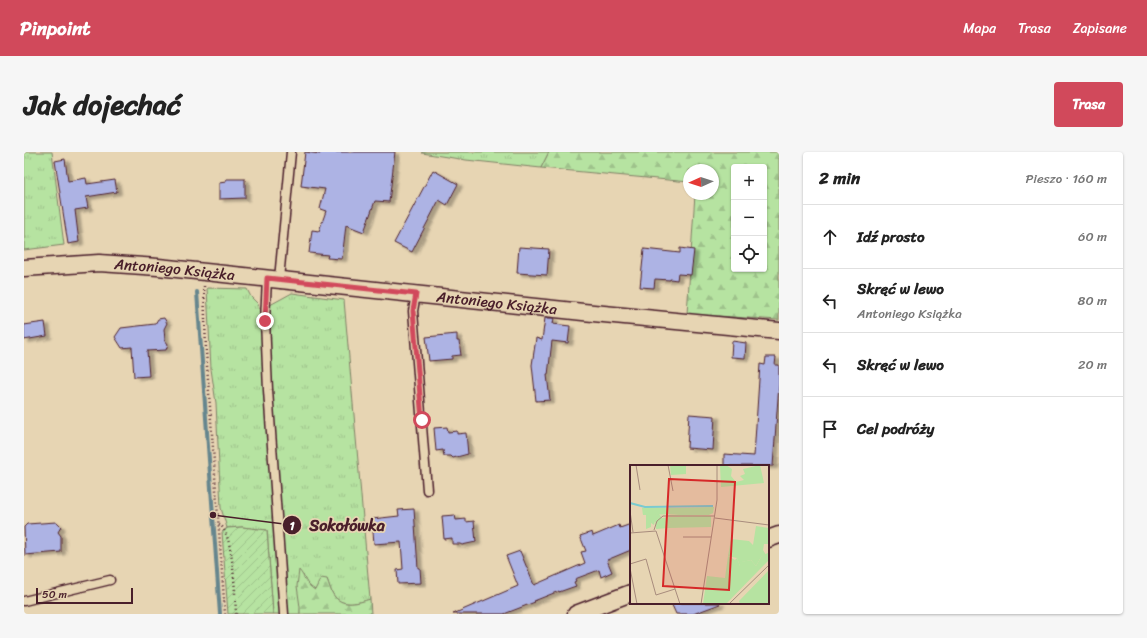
<!DOCTYPE html>
<html lang="pl">
<head>
<meta charset="utf-8">
<style>
	:root { --surface:#fff; --page:#f6f6f6; --text:#222; --muted:#767676; --line:#e0e0e0; --accent:#d1495b }
	body { margin:0; font-family:Sriracha,sans-serif; background:var(--page); color:var(--text) }
	.controls { position:absolute; right:12px; top:12px; display:grid; overflow:hidden; border-radius:4px; box-shadow:0 1px 3px #0004 }
	.controls button { width:36px; height:36px; display:grid; place-items:center; padding:0; border:0; border-bottom:1px solid var(--line); background:var(--surface); color:var(--text); font:20px sans-serif }
	.compass { position:absolute; left:659px; top:12px; width:36px; height:36px; border-radius:50%; background:var(--surface); box-shadow:0 1px 3px #0004; rotate:267deg }
	.scale { position:absolute; left:12px; bottom:10px; width:97px; box-sizing:border-box; padding-left:4px; border:2px solid #4a1f2b; border-top:0; font-size:11px; line-height:14px; white-space:nowrap; color:#4a1f2b; -webkit-text-stroke:3px #e7d5b3; paint-order:stroke }
	.stop { position:absolute; width:12px; height:12px; margin:-9px; border:3px solid #d1495b; border-radius:50%; background:#fff }
	.stop.end { background:#d1495b; border-color:#fff; box-shadow:0 1px 4px #0008 }
	.list { margin:0; padding:0; list-style:none }
	h2 { display:flex; justify-content:space-between; align-items:center; height:52px; margin:0; padding:0 16px; font-size:17px }
	h2 small { font-size:13px; font-weight:400; color:var(--muted) }
	.list li { display:grid; grid-template-columns:26px 1fr auto; gap:12px; align-items:center; box-sizing:border-box; height:64px; padding:0 16px; border-top:1px solid var(--line) }
	.list b { display:block; font-size:15px; white-space:nowrap }
	.list p { margin:0; font-size:13px; white-space:nowrap; color:var(--muted) }
	.list em { font-size:13px; font-style:normal; color:var(--muted) }
	.icon { flex:none; width:22px; height:22px; fill:none; stroke:currentColor; stroke-width:2; stroke-linecap:round; stroke-linejoin:round }
	.map { position:relative; flex:none; width:755px; height:462px; overflow:hidden; border-radius:4px }
	header { display:flex; align-items:center; gap:24px; box-sizing:border-box; height:56px; padding:0 20px; background:var(--accent); color:#fff }
	header strong { font-size:19px }
	nav { display:flex; gap:22px; margin-inline-start:auto; font-size:14px }
	.intro { display:flex; align-items:center; justify-content:space-between; box-sizing:border-box; height:96px; padding:0 24px }
	h1 { margin:0; font-size:28px }
	.button { padding:10px 18px; border-radius:4px; background:var(--accent); color:#fff; font-size:14px; font-weight:700 }
	main { display:flex; gap:24px; padding:0 24px }
	aside { flex:1; background:var(--surface); border-radius:4px; box-shadow:0 1px 3px #0004 }
	.map>svg:first-child { display:block }
	.grass { fill:url(#grass-tufts); stroke:#808166 }
	.forest { fill:url(#forest-firs); stroke:#808166; fill-rule:evenodd }
	.garden { fill:url(#garden-furrows); stroke:#808166 }
	.lines { fill:none; stroke-linecap:round; stroke-linejoin:round }
	.stream { stroke:#66868e; stroke-width:4 }
	.building { fill:#adb3e4; stroke:#4a1f2b; filter:url(#shadow) }
	.lane-casing { stroke:#4a1f2b; stroke-width:11 }
	.street-casing { stroke:#4a1f2b; stroke-width:19 }
	.path { stroke:#4a1f2b; stroke-width:2.5; stroke-dasharray:1 3; stroke-linecap:butt }
	.lane { stroke:#e7d5b3; stroke-width:8 }
	.street { stroke:#e7d5b3; stroke-width:16 }
	.route { stroke:#d1495b; stroke-width:5 }
	.labels { text-anchor:middle; dominant-baseline:central; stroke-width:3.5; stroke-linejoin:round; paint-order:stroke }
	.street-label { font-size:15px; fill:#4a1f2b; stroke:#e7d5b3 }
	.inset-river { fill:none; stroke:#79cbd0; stroke-width:2 }
	.inset-road { fill:none; stroke:#a88c7d; stroke-width:1 }
	.view { fill:#d62828; fill-opacity:0.15; stroke:#d62828; stroke-width:2 }
	.inset-edge { fill:none; stroke:#4a1f2b; stroke-width:2 }
	.leader { fill:none; stroke:#4a1f2b; stroke-width:1.5 }
	.callout-dot { fill:#4a1f2b; stroke:#e7d5b3; stroke-width:1.5 }
	.mark-label { font-size:12px; text-anchor:middle; font-weight:bold; fill:#fff }
	.callout-label { font-size:16px; text-anchor:middle; font-weight:bold; fill:#4a1f2b; stroke:#e7d5b3; stroke-width:3.5; stroke-linejoin:round; paint-order:stroke }
</style>
</head>
<body>
<header>
<strong>Pinpoint</strong>
<nav><a>Mapa</a><a>Trasa</a><a>Zapisane</a></nav>
</header>
<div class="intro"><h1>Jak dojechać</h1><a class="button">Trasa</a></div>
<main>
<div class="map">
<svg width="755" height="462" viewBox="0 0 755 462">
	<defs>
		<pattern id="grass-tufts" width="24" height="20" patternUnits="userSpaceOnUse"><rect width="24" height="20" fill="#b6e3a1"/><path d="M3 7l-1-3M5 7V3M7 7l1-3M15 17l-1-3M17 17v-4M19 17l1-3" fill="none" stroke="#9ec28b"/></pattern>
		<pattern id="forest-firs" width="22" height="20" patternUnits="userSpaceOnUse"><rect width="22" height="20" fill="#b6e3a1"/><path d="M5 1l3.5 6h-7zM16 11l3.5 6h-7z" fill="#9ec28b"/></pattern>
		<pattern id="garden-furrows" width="10" height="10" patternUnits="userSpaceOnUse"><rect width="10" height="10" fill="#b6e3a1"/><path d="M-1 1l2-2M0 10L10 0M9 11l2-2" fill="none" stroke="#9ec28b"/></pattern>
		<filter id="shadow"><feDropShadow dx="4.5" dy="2.5" stdDeviation="1" flood-color="#0004"/></filter>
	</defs>
	<rect width="100%" height="100%" fill="#e7d5b3"/>
	<filter id="ink" filterUnits="userSpaceOnUse"><feTurbulence type="fractalNoise" baseFrequency=".025" numOctaves="2"/><feDisplacementMap in="SourceGraphic" scale="8" xChannelSelector="R" yChannelSelector="G"/><feConvolveMatrix kernelMatrix="1 2 1 2 8 2 1 2 1" color-interpolation-filters="sRGB"/></filter>
	<g filter="url(#ink)">
		<path class="grass" d="M0,0H28L40,93L0,98Z
			M399,0H525L517,16L442,8L398,1Z
			M183,136L223,137L227,145L234,152L237,164L240,247L246,308L256,462H249L243,378L218,375L203,376L197,356L192,251L187,217Z
			M268,141L320,148L346,447C334,451 320,455 311,445C307,441 305,432 303,427L291,438L283,433L279,423L276,462H264C256,362 249,261 244,160L246,153Z"/>
		<path class="forest" d="M525,0H755V168L663,162L671,42H689V18H665V30L517,16ZM710,15H740V117H710Z
			M275,418C282,426 280,431 291,438L297,426L303,427C305,432 307,441 311,445C320,455 334,451 346,447L347,462H276V455L273,434Z"/>
		<path class="garden" d="M218,375L243,378L249,462H204L198,380L203,376Z"/>
		<g class="lines">
			<path class="stream" d="M173,140L196,462"/>
		</g>
		<path class="building" d="M281,0L296,2V0H371L365,50L351,49L340,80L322,73L318,107L303,106L304,103L285,101L288,78L295,79L302,59L296,57L301,37L277,34Z
			M41,7L44,29L62,26L63,32L91,28L93,40L62,45L64,56L51,58L55,90L44,92L31,9Z
			M409,18L434,32L423,53L415,48L388,100L370,91Z
			M202,27H221V46L195,47V31L202,30Z
			M495,95L525,97L523,123L493,121Z
			M656,96L670,98L667,123L654,122L653,128L646,127V128L631,127L630,136L616,135L620,97L656,101Z
			M140,166L143,171L140,177L141,188L144,192L142,198L123,199L125,224L110,225L108,195L98,196L91,185L97,176L131,172L134,167Z
			M521,166H530L529,172L546,174L544,191L528,189L524,223H523L526,248L512,249L508,213L512,186L518,188Z
			M21,170L23,184L0,188V173Z
			M433,182V189H435L437,203L428,204V207L405,209L402,185Z
			M708,189L722,191L721,206L707,205Z
			M742,205H752L751,213H755V232L749,314H700V302L730,304L736,212L741,213Z
			M665,262L691,264L689,298L663,296Z
			M423,275L424,280L433,279V282L442,281L444,302L429,306L427,304H420L419,298L412,299L410,276Z
			M390,357L394,416H396L397,431L374,432L373,418L379,417L377,390L350,392L348,367L375,364L374,358Z
			M431,363L432,368L442,367V370L450,369L452,390L438,393L436,392H428V386L420,387L418,364Z
			M32,370L37,375L34,380L37,384V400L1,403L0,375L3,372Z
			M607,372V398L583,408L588,420L577,425L575,418L551,427L552,429L550,430L552,434L535,440V439L510,449L511,450L480,462H429L494,434L482,404L496,399L510,433L561,411L557,400L562,399L556,384L568,380L569,384L595,373L596,376Z
			M647,451H696V452L669,462H652Z"/>
		<g class="lines">
			<g class="lane-casing">
				<path id="lane" d="M243,126L241,169L244,238L260,462
					M255,127L267,0
					M392,142L389,159L403,338
					M0,449L86,428"/>
			</g>
			<g class="street-casing">
				<g id="street">
					<path id="s1" d="M0,116L75,111L134,115L559,160L755,179"/>
					<path d="M744,387L755,383"/>
					<path d="M552,462L607,441"/>
				</g>
			</g>
			<path class="path" d="M180,134L182,199L201,462
				M195,372C210,381 211,444 212,462"/>
			<use href="#lane" class="lane"/>
			<use href="#street" class="street"/>
		</g>
	</g>
	<g class="lines" filter="url(#ink)">
		<path class="route" d="M241,169L243,126L392,142L389,159L398,268"/>
	</g>
	<g class="labels">
		<g class="street-label">
			<text stroke="none"><textPath href="#s1" startOffset="151">Antoniego Książka</textPath></text>
			<text stroke="none"><textPath href="#s1" startOffset="475">Antoniego Książka</textPath></text>
		</g>
	</g>
	<g transform="translate(606 313)">
		<rect width="139" height="139" fill="#e7d5b3"/>
		<path d="M90,0H96L102,4L101,11L106,17L114,15L110,11L115,9L113,4L130,0L134,18L91,22ZM84,42L83,48L79,50L29,51L49,49V43H52ZM81,51V62L38,63L42,54L33,52ZM126,61L139,63V79H134L133,85L136,90L131,92L126,101L121,95L112,97L110,101L107,93L98,91L101,74L119,76L123,80ZM139,105V139H110L109,136Z" fill="#b6e3a1"/>
		<path d="M56,0V9L41,10L40,0ZM16,49H29L32,53H43L38,63L26,64L25,56L24,60L21,58V62L16,64ZM139,87V95L134,100L96,139H73L77,111L95,113L98,91L105,95L107,93L110,101V97L121,95L126,101L131,92Z" fill="#b6e3a1"/>
		<path d="M12,43H49L50,46L49,49L13,50Z" fill="#b6e3a1"/>
		<path class="inset-river" d="M0,38L15,42L83,41"/>
		<path class="inset-road" d="M6,0L10,25M38,0L43,26M0,46L3,67M85,53L139,60M24,65L27,56L33,51H85M0,68L26,66L50,139M53,72H81M0,99L16,94L26,130L45,124M0,103L7,139M71,139L87,35V0M99,139L139,100"/>
		<path class="view" d="M39,14L105,17L99,125L33,121Z"/>
		<rect width="139" height="139" class="inset-edge"/>
	</g>
	<path class="leader" d="M189 363L268 373"/>
	<g class="callout-dot">
		<circle cx="189" cy="363" r="4"/>
		<circle cx="268" cy="373" r="10"/>
	</g>
	<g class="mark-label">
		<text x="268" y="378">1</text>
	</g>
	<g class="callout-label">
		<text x="323" y="379">Sokołówka</text>
	</g>
</svg>
<div class="controls">
<button>+</button>
<button>−</button>
<button><svg class="icon" aria-label="locate" viewBox="0 0 24 24"><circle cx="12" cy="12" r="6"/><path d="M12 2v4M12 18v4M2 12h4M18 12h4"/></svg></button>
</div>
<svg class="compass" viewBox="-18 -18 36 36"><path d="M0-13l5 13h-10z" fill="#e53935"/><path d="M0 13l5-13h-10z" fill="#767676"/></svg>
<div class="scale">50 m</div>
<div class="stop" style="left:398px;top:268px"></div>
<div class="stop end" style="left:241px;top:169px"></div>
</div>
<aside>
<h2>2 min<small>Pieszo · 160 m</small></h2>
<ul class="list">
<li><svg class="icon" aria-label="ahead" viewBox="0 0 24 24"><path d="M12 20V5M6 11l6-6 6 6"/></svg><div><b>Idź prosto</b></div><em>60 m</em></li>
<li><svg class="icon" aria-label="left" viewBox="0 0 24 24"><path d="M17 20v-9H6M10 6l-5 5 5 5"/></svg><div><b>Skręć w lewo</b><p>Antoniego Książka</p></div><em>80 m</em></li>
<li><svg class="icon" aria-label="left" viewBox="0 0 24 24"><path d="M17 20v-9H6M10 6l-5 5 5 5"/></svg><div><b>Skręć w lewo</b></div><em>20 m</em></li>
<li><svg class="icon" aria-label="arrive" viewBox="0 0 24 24"><path d="M6 21V4h12l-3 4 3 4H6"/></svg><div><b>Cel podróży</b></div></li>
</ul>
</aside>
</main>
</body>
</html>
